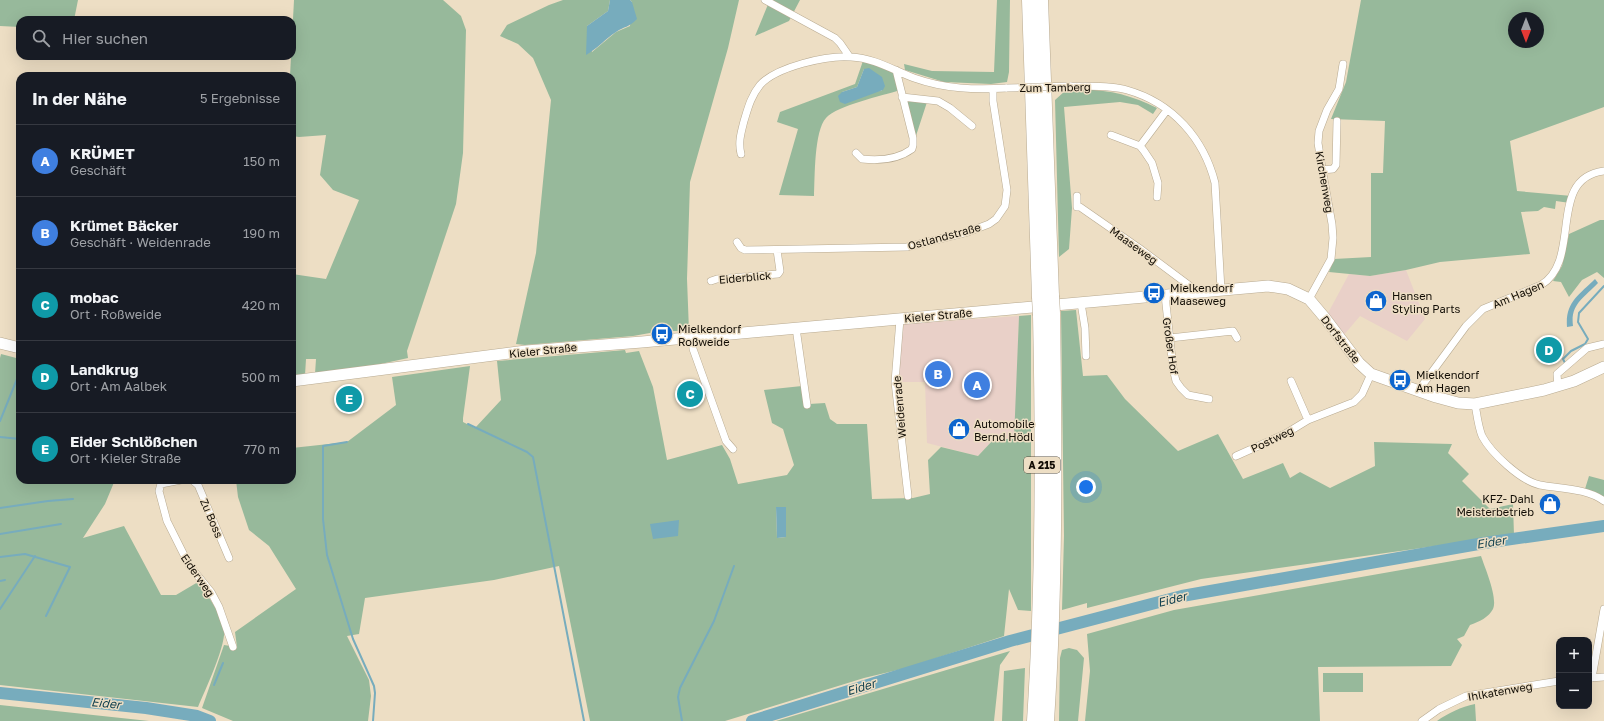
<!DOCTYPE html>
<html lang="de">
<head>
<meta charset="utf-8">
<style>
	:root { --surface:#171b24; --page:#20242c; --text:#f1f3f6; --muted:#9ea1a6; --line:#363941; --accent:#0d65ce }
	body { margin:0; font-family:"Golos Text",sans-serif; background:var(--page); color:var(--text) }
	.controls { position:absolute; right:12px; bottom:12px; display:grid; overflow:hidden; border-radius:8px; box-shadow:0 4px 16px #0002 }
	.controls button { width:36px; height:36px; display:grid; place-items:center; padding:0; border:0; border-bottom:1px solid var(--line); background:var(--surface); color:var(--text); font:20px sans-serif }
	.compass { position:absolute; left:1508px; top:12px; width:36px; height:36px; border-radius:50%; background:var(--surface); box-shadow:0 4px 16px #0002; rotate:180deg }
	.you { position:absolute; left:1086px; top:487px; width:14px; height:14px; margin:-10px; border:3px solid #fff; border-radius:50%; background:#1a73e8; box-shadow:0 0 0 6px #1a73e833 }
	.badge { display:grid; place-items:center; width:26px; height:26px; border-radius:50%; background:var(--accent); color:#fff; font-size:13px; font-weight:700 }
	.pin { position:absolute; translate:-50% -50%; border:2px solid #fff; box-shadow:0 1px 4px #0006 }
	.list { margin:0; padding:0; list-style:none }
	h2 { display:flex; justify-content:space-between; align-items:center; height:52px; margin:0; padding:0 16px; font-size:17px }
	h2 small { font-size:13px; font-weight:400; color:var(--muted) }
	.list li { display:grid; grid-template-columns:26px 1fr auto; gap:12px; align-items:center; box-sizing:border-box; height:72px; padding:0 16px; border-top:1px solid var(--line) }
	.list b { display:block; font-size:15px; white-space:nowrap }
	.list p { margin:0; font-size:13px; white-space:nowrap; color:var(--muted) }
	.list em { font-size:13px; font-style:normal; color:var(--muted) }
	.icon { flex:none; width:22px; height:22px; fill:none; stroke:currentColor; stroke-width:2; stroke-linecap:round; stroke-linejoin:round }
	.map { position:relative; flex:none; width:1604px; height:721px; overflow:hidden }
	.search { position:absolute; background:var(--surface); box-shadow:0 4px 16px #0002; left:16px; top:16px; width:280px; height:44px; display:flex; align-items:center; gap:10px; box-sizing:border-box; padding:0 14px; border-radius:12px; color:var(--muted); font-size:15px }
	.panel { position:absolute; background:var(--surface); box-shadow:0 4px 16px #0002; left:16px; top:72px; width:280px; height:412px; border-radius:12px }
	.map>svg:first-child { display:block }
	.commercial { fill:#e9d0c8 }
	.green { fill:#97b99b; fill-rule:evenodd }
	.water { fill:#77acbd }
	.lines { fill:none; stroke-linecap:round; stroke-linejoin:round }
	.stream { stroke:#77acbd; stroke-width:2 }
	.river { stroke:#77acbd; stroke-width:12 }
	.street-casing { stroke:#b8aa91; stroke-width:8 }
	.secondary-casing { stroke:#b8aa91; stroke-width:12 }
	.highway-casing { stroke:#b8aa91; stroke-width:15 }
	.street { stroke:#fff; stroke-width:7 }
	.secondary { stroke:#fff; stroke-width:11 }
	.highway { stroke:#fff; stroke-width:14 }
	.street-bridge-casing { stroke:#b8aa91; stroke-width:8; stroke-linecap:butt }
	.highway-bridge-casing { stroke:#b8aa91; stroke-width:15; stroke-linecap:butt }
	.street-bridge { stroke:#fff; stroke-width:7 }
	.highway-bridge { stroke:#fff; stroke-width:14 }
	.labels { text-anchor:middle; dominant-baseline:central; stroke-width:3; stroke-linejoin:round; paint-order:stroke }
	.shield { fill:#eddec4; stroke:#544c3e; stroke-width:1 }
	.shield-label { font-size:10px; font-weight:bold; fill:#120d05 }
	.street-label { font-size:11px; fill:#120d05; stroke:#eddec4 }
	.poi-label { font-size:11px; fill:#120d05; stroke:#eddec4; text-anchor:start }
	.water-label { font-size:12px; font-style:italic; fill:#134250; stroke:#eddec4 }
</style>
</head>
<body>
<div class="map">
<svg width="1604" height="721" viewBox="0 0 1604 721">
	<rect width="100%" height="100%" fill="#eddec4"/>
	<path class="commercial" d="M1406,270L1425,319L1407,341L1360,316L1343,336L1327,315L1349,274L1370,276Z
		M1019,316L1015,439H994L978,456L927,443L925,382H897L898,363L904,324Z"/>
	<path class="green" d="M0,0H78L74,20H20V27L0,26Z
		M294,0H443L461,16L466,30L463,153L456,204L407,351L408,358L367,367L315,374L316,359H306L305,375H292V274L326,279L359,200L333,190L320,175L326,135L299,137L292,136V76H290Z
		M563,0H610L608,11L587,26L592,52L616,32L630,26L632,2L630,0H739L728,48L690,182L687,279L689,331H661L633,336L525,345L516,344L536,253L551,100L533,58L518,44L500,36L507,25L549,5Z
		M765,0H800L789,21L755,36L769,2Z
		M997,0H1010L1009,72L1007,82L991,84L944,82L905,70L904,64L932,71L994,72Z
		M1361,0H1604V107L1510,141L1517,191L1572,196L1570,203L1556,201L1555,209L1544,207L1538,211L1521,212L1530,254L1440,262L1406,270L1370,276L1329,272L1334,259L1371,257V173H1383L1385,121L1331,119L1346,82ZM1514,18H1538V42H1514Z
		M864,58L896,70L900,90C882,96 838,105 826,118C814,131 815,177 814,196L779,195L798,129L777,122L780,112L855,84ZM864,69L882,91L842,92L857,87Z
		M1065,91C1098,87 1127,93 1157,108L1153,114L1138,105L1120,102L1064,107L1072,208L1069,249L1059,257L1055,100Z
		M902,97L928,99L913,145Z
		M1600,220H1604V278L1597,272L1582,280L1569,297L1561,282L1553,281L1562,266L1569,234Z
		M1076,310L1083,376L1107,375L1125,399L1178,451L1218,434L1243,479L1283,463L1290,478L1300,472L1330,488L1375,466L1374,442L1452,444L1448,453L1469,474L1462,481L1490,509L1513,504L1514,535L1201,579L1087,608V603L1062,610L1064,536L1061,311Z
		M1031,315V611L1018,610L1009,589L1004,636L906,668L864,678L725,721H590L559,566L494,580L365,598L359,634L347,636L369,680L371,696L368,721H233L202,708L224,645L237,647L235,632L296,589L269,546L249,530L238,497L236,480H292V448L347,442L396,405L392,377L470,366L463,418V422L475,428L501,400L497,361L625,350L626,353L639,351L653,387L667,460L722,445L730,459L738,484L787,475L794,465L783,429L772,423L764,390L802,386L809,404L825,403L830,419L837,424H867L872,499L913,498L930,494L928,460L941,447L978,456L994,439H1014L1019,316ZM776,507H785L786,537L777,538Z
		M1,354L20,359V480H115L105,504L83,538L124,526L161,595H176L198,582C206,593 222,615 224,628C227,644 205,690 198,707L0,685V358Z
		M1589,476L1604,480V498L1585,489Z
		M1481,556C1485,568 1498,598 1493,609C1489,617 1479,622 1470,625L1464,636L1457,639L1462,645L1451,666L1318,667L1320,721H1085L1090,671L1087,634L1174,610Z
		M1069,648L1077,650L1084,658L1078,721H1059L1060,658L1062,650Z
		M1010,651L1000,665L994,721H776Z
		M1025,668L1023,721H1002L1004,671Z
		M1323,673H1363V692H1323Z
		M1475,704L1476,721H1437C1448,713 1461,707 1475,704Z
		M0,705L149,721H0Z"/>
	<path class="water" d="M610,0H630L632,2L637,19C628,28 625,26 616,32C605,39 597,49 586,55L587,26L608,11Z
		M869,68L882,77L885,86L883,90L845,104L840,102L838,96L842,92L857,87L864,69Z
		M1595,279L1598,283C1584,298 1570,304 1573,326L1567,327C1565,302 1579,295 1595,279Z
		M776,507H786V537L777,538Z
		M679,520L678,536L653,539L650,524Z"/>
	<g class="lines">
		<path class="stream" d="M1565,363L1563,359L1571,351L1585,344L1588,339L1578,322L1579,313L1604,286
			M0,421L17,379
			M468,424L527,452L533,457L584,721
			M0,437L20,439
			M347,442L323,446V519L327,555L353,639L374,686L375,693L373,721
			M0,508L48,501L73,499
			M0,534L61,524
			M0,557L25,554L70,567L46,616
			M0,581L5,580
			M0,609L35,556
			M214,685L223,663
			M682,721L678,697L680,688L714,621L734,566"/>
		<path class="river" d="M0,693L146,708L197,716L210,721
			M752,721L1010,641L1182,596L1484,543L1604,526"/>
		<g class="street-casing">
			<path id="street" d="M765,0L835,38L840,43L849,56
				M1070,86C1089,87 1109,85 1127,90C1173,103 1204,139 1215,183L1221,290
				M902,97L938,101L950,108L972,126
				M1111,135L1140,146L1144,151L1152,163L1158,183L1157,197
				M1140,146L1167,110
				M856,153L862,159C880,161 897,160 912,149L913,145V138L896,70
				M741,154C738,142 741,133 744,121C748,108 751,96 760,85C776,67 827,55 851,57C874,58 893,70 914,78C945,89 975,90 1007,88
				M1322,170L1333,169L1336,165L1337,121
				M1077,196V207H1080L1139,248L1198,292
				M737,242L741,248L745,250L907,247L968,232L989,224L996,219L1005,206L1007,190L993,101V89
				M711,281L717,279L778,274L780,271L777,250
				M1165,295L1173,368L1176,381L1181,388L1188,395L1209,399
				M1309,299L1331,259L1333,238L1332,224L1323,174L1318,143L1319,131L1327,110L1339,89L1343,64
				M1081,303L1085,328L1086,356
				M900,319L895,382L908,496
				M796,328L807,405
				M692,337L693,349L726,441L733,449
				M1170,338L1233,331L1237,338
				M1291,381L1308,420
				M1558,386L1557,374L1587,348L1604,344
				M1418,391L1466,326L1483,309L1541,285C1583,260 1546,178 1604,171
				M1475,404C1477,415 1478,426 1482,436C1491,453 1521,481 1540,485C1561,489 1586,488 1604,501
				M1236,456L1285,434L1308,420L1354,402L1362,394L1371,374
				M162,480L159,491L167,521L189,565L211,592L219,607L233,647
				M192,480L198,485L229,558
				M161,484L181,480
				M1589,678L1604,677
				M1592,678L1604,609
				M1422,721L1439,709L1466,696L1559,681"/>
		</g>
		<g class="secondary-casing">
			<path id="secondary" d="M0,343L20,348
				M292,381L526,351L642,342L1268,286L1288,289L1309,299L1325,318L1359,363L1371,374L1436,397L1458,403L1475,404L1544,390L1574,381L1604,367"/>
		</g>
		<g class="highway-casing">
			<path id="highway" d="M1029,0L1039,297
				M1041,0L1052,296
				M1034,721C1043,586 1043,450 1040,315
				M1047,721C1056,585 1055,449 1053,313"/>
		</g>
		<use href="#street" class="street"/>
		<use href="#secondary" class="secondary"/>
		<use href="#highway" class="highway"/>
		<g class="street-bridge-casing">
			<path id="street-bridge" d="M1007,88L1070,86"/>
		</g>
		<g class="highway-bridge-casing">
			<path id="highway-bridge" d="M1052,296L1053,313
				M1039,297L1040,315"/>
		</g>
		<use href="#street-bridge" class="street-bridge"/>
		<use href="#highway-bridge" class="highway-bridge"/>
	</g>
	<defs>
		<g id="bus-disc" transform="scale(1.15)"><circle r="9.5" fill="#0d65ce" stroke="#eddec4"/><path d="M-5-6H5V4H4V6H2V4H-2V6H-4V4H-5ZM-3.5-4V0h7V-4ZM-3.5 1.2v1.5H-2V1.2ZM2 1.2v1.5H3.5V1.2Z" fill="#fff"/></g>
		<g id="shop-disc" transform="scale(1.15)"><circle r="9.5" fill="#0d65ce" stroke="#eddec4"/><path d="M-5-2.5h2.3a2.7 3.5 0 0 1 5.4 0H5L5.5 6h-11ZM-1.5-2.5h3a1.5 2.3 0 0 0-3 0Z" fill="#fff"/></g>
	</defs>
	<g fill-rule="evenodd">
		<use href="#bus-disc" x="1154" y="293"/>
		<use href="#shop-disc" x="1376" y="301"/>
		<use href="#bus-disc" x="662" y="334"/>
		<use href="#bus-disc" x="1400" y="380"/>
		<use href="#shop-disc" x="959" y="429"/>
		<use href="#shop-disc" x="1550" y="504"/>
	</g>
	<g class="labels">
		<rect class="shield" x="1024" y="457" width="36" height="16" rx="3"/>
		<g class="shield-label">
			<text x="1042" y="465">A 215</text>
		</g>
		<g class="street-label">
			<text transform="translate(1055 87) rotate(-1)">Zum Tamberg</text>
			<text transform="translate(1325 182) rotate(80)">Kirchenweg</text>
			<text transform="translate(944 236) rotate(-15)">Ostlandstraße</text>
			<text transform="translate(1134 245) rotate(36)">Maaseweg</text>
			<text transform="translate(745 277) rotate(-5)">Eiderblick</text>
			<text transform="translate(1518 294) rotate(-23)">Am Hagen</text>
			<text transform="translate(938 315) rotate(-5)">Kieler Straße</text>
			<text transform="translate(1341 339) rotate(52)">Dorfstraße</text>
			<text transform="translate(1171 346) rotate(82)">Großer Hof</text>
			<text transform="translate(543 350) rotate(-6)">Kieler Straße</text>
			<text transform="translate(899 407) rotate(-95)">Weidenrade</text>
			<text transform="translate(1272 439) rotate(-26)">Postweg</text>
			<text transform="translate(212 518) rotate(67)">Zu Boss</text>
			<text transform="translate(198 575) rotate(55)">Eiderweg</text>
			<text transform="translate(1500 691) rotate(-10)">Ihlkatenweg</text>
		</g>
		<g class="poi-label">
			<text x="1170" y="287">Mielkendorf<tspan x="1170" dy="13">Maaseweg</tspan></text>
			<text x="1392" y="295">Hansen<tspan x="1392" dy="13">Styling Parts</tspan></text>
			<text x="678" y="328">Mielkendorf<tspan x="678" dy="13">Roßweide</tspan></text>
			<text x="1416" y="374">Mielkendorf<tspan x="1416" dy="13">Am Hagen</tspan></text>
			<text x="974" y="423">Automobile<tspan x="974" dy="13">Bernd Hödl</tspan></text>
			<text x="1534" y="498" text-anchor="end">KFZ- Dahl<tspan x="1534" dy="13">Meisterbetrieb</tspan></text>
		</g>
		<g class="water-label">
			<text transform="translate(1491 542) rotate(-9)">Eider</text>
			<text transform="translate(1172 599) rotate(-14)">Eider</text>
			<text transform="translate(861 687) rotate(-17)">Eider</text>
			<text transform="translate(106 703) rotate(6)">Eider</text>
		</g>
	</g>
</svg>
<div class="controls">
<button>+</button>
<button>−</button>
</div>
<svg class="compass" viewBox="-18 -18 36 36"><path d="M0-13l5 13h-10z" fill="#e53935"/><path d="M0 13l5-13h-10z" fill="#9ea1a6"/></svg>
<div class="you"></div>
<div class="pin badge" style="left:977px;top:385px;background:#3f7fe0">A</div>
<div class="pin badge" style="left:938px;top:374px;background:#3f7fe0">B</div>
<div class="pin badge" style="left:690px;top:394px;background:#0f9aa8">C</div>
<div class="pin badge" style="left:1549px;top:350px;background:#0f9aa8">D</div>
<div class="pin badge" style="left:349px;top:399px;background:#0f9aa8">E</div>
<div class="search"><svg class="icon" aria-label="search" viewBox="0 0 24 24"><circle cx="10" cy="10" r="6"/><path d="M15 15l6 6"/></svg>Hier suchen</div>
<section class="panel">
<h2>In der Nähe<small>5 Ergebnisse</small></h2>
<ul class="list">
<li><span class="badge" style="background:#3f7fe0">A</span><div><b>KRÜMET</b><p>Geschäft</p></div><em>150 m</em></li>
<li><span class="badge" style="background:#3f7fe0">B</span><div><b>Krümet Bäcker</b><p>Geschäft · Weidenrade</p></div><em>190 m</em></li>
<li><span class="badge" style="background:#0f9aa8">C</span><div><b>mobac</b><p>Ort · Roßweide</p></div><em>420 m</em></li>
<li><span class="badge" style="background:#0f9aa8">D</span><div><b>Landkrug</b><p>Ort · Am Aalbek</p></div><em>500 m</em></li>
<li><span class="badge" style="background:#0f9aa8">E</span><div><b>Eider Schlößchen</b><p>Ort · Kieler Straße</p></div><em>770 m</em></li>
</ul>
</section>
</div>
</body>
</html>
